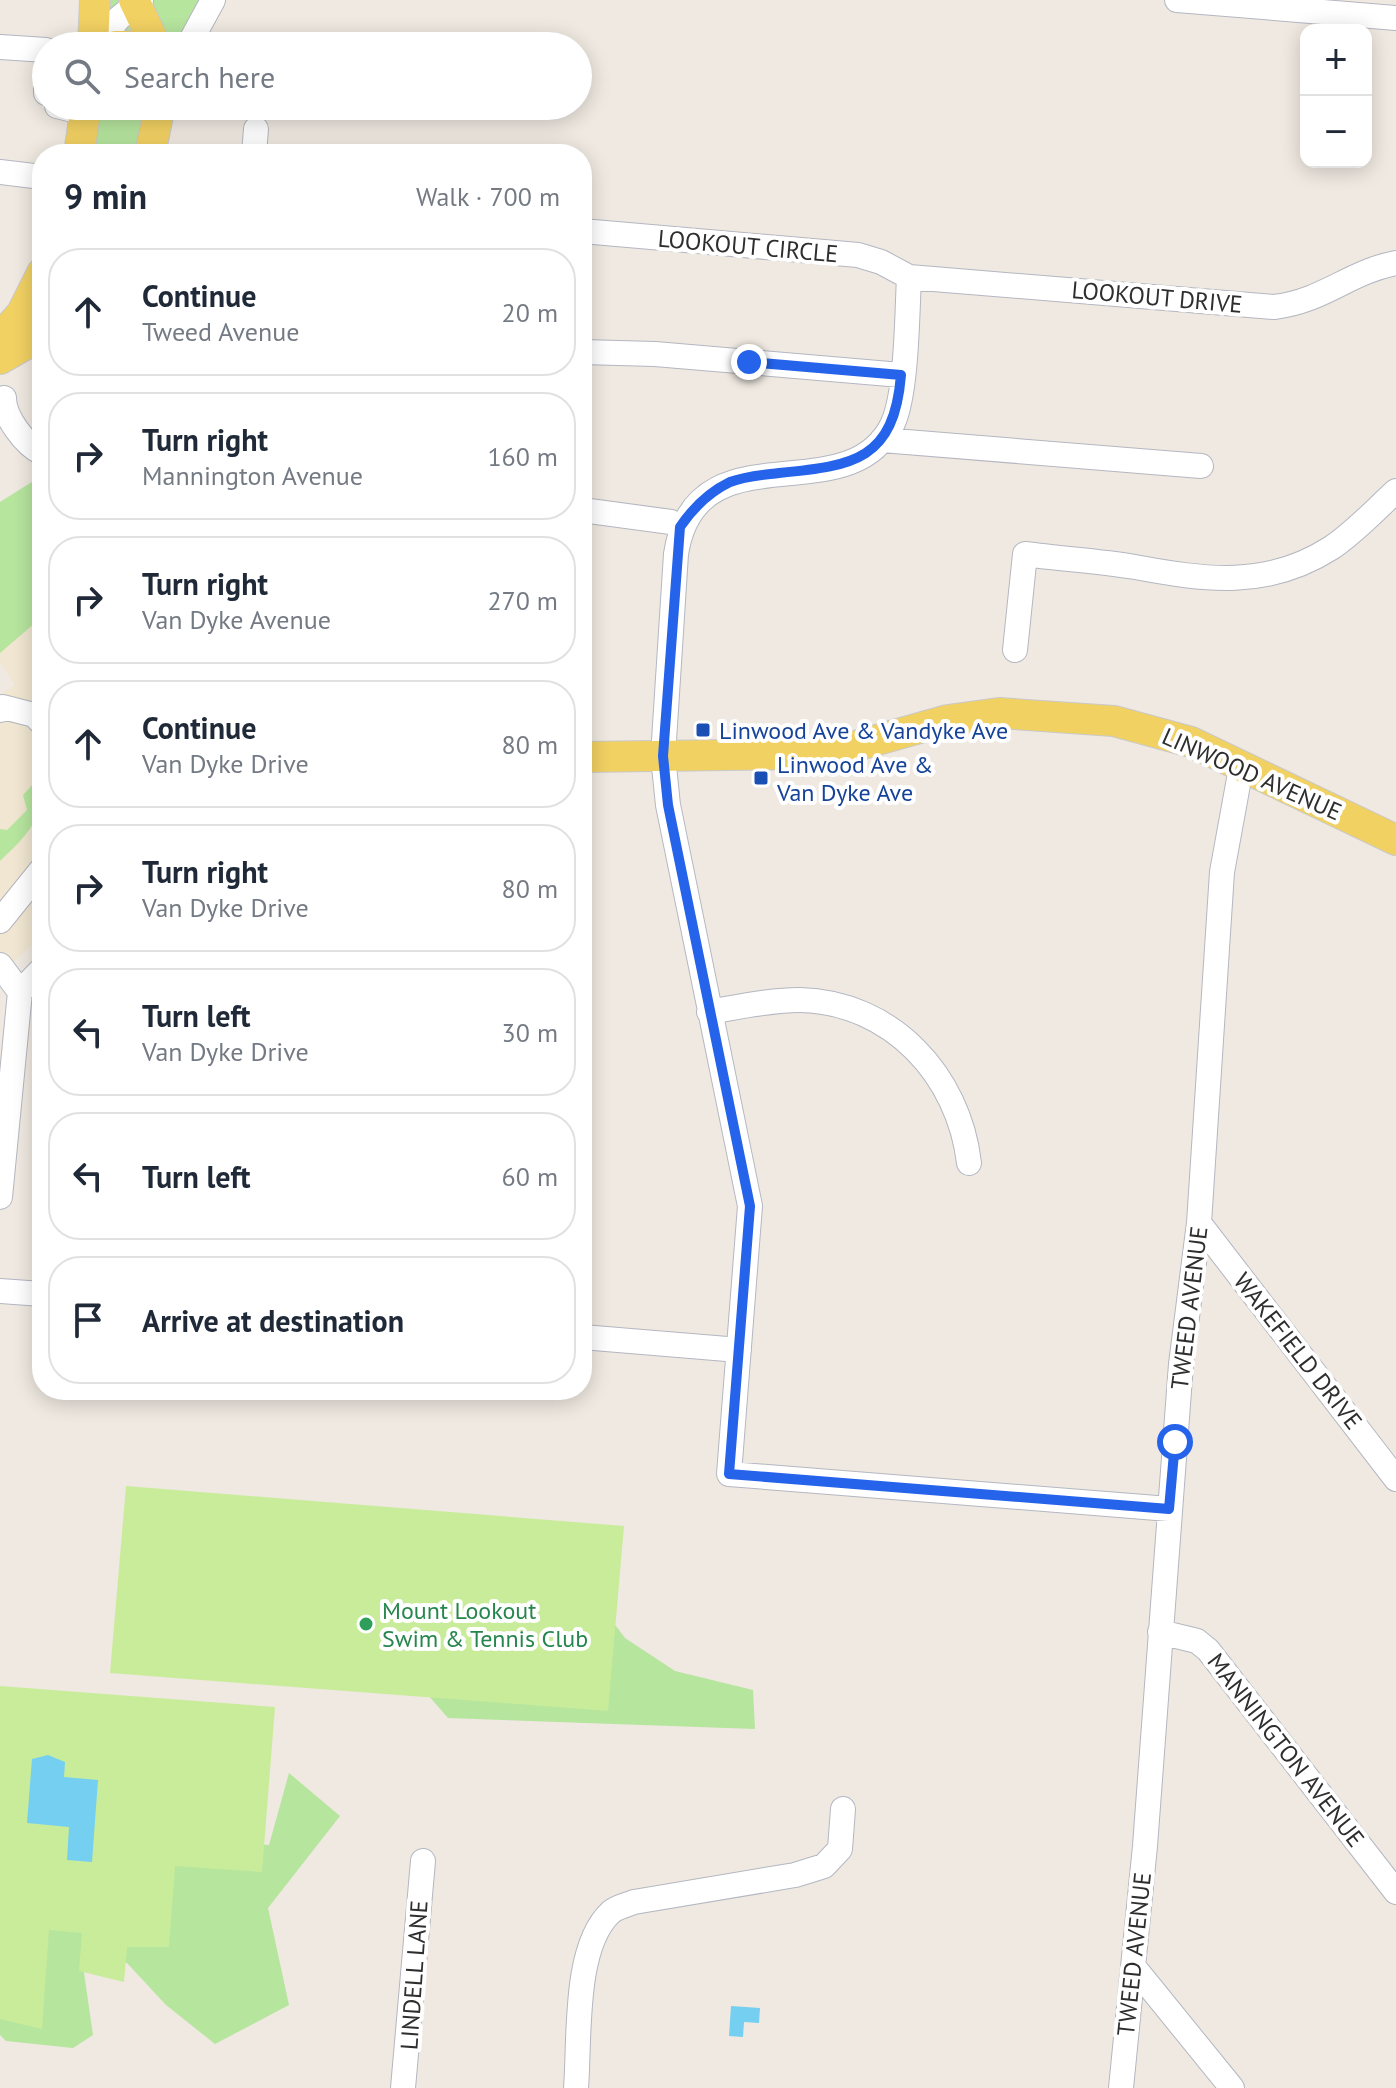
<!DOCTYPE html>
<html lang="en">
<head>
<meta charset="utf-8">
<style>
	:root { --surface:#fff; --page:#f2f2f3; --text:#1f2937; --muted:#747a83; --line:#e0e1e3 }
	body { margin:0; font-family:"PT Sans",sans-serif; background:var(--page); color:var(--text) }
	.controls { position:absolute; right:24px; top:24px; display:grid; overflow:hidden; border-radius:16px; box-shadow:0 4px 20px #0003 }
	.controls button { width:72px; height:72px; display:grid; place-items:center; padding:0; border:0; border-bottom:2px solid var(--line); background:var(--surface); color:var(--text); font:40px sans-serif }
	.stop { position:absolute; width:24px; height:24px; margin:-18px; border:6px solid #2563eb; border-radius:50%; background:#fff }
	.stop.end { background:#2563eb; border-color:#fff; box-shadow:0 2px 8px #0008 }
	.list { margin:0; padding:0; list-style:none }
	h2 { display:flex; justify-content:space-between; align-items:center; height:104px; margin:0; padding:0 32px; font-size:34px }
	h2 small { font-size:26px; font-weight:400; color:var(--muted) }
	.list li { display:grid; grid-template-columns:52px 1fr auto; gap:24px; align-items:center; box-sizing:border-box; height:128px; margin:0 16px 16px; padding:0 16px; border:2px solid var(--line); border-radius:32px }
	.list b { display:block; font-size:30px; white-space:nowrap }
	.list p { margin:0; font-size:26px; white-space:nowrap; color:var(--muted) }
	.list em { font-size:26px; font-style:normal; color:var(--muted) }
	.icon { flex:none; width:44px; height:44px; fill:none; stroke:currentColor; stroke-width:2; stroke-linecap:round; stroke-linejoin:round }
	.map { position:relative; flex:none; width:1396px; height:2088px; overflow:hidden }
	.search { position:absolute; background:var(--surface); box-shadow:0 4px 20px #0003; left:32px; top:32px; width:560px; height:88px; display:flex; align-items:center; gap:20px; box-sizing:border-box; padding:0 28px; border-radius:44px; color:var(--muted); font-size:30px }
	.panel { position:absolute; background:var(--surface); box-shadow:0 4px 20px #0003; left:32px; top:144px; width:560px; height:1256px; border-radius:32px }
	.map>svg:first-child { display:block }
	.education { fill:#f0e6d1 }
	.green { fill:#b6e59e }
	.pitch { fill:#c9ec9a }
	.water { fill:#75cff0 }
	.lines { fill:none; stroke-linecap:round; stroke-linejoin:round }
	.minor-casing { stroke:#b4b7c1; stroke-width:26 }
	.major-casing { stroke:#c9c9c9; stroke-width:32 }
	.minor { stroke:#fff; stroke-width:24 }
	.major { stroke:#f2d163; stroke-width:30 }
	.route { stroke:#2563eb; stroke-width:10 }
	.transit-dot { fill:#1a4fb4; stroke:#fff; stroke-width:3 }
	.leisure-dot { fill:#2e9e5b; stroke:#fff; stroke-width:3 }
	.labels { text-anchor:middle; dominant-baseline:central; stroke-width:8; stroke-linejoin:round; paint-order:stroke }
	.street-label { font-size:24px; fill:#2e2e2e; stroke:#fff }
	.transit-label { font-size:24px; fill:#164399; stroke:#fff; text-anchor:start }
	.leisure-label { font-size:24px; fill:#27864d; stroke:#fff; text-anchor:start }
</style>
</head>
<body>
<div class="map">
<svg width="1396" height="2088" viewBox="0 0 1396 2088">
	<rect width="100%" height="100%" fill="#efe9e1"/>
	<path class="education" d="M42,618V935L0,975V695L15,685L0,661V645Z"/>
	<path class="green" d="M95,0H213L188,46H93Z
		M86,106H160L150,154H79Z
		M35,480L42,486V617L0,653V502Z
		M35,782L42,791C42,822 22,840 0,861V829L7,830L27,810L23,795Z
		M570,1565L625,1638L675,1671L753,1690L755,1729L448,1718L421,1687Z
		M289,1773L340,1816L268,1908L289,2005L215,2044L166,2005L127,1963L83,1966L93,2035L73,2048L6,2041L0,2035V1945L38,1904L180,1838L269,1845Z"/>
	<path class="pitch" d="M126,1486L624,1526L608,1711L110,1673Z
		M0,1686L275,1707L262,1872L175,1866L169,1947H127L124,1982L79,1971L82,1933L49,1930L42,2029L0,2019Z"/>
	<path class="water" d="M48,1755L65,1762L64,1777L98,1780L92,1862L67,1860L69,1827L27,1823L32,1759Z
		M731,2006L760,2008L759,2023L744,2022L743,2037L729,2036Z"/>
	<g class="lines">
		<g class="minor-casing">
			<path id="minor" d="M1177,0L1396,18
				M96,46L119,18L141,0
				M188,46L213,0
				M0,47L46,50
				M46,76V93
				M57,106L85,113
				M254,154L256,129
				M0,172L42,177
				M582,231L858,255L881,262L909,277L1274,307C1324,301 1349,272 1396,263
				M909,277C907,315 907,391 893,423C850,516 696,424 676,554L663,756L668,805L750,1206L729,1474L1169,1509
				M582,352L655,354L901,375
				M4,398C4,417 25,445 42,453
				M882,440L1201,466
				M582,510L671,522L680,527
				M1015,650L1025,554C1062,559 1099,561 1135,567C1205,580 1267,589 1331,548C1354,533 1375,510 1396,491
				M0,710L3,707L34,715L42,723
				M0,921L42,869
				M0,965L20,992
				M709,1012C739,1007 770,1000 800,1000C892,1002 959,1076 969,1163
				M0,1197L20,992L42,969
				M1199,1223L1396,1479
				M0,1291L42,1294
				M582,1337L739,1350
				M1160,1632L1197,1641L1208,1650L1396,1892
				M1133,1966L1232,2088
				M403,2088L423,1861
				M576,2088C580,2039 573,1947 611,1912C617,1907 627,1905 634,1902L795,1875L824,1866L840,1849L843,1809
				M1121,2088L1145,1846L1181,1364L1199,1223L1222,872L1241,768"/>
		</g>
		<g class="major-casing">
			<path id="major" d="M134,0L156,46
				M93,46L95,0
				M116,46H127
				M79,154L86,106
				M150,154L160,106
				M0,338L22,313L42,273
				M0,359L42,335
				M582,757L807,754L845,749L948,720L999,713L1114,721L1191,742L1396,840"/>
		</g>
		<use href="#minor" class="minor"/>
		<use href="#major" class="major"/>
	</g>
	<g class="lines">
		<path class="route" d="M749,362L901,375C894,460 854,466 779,473C763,475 746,476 730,482C709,492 693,508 680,527L663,756L668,805L750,1206L729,1474L1169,1509L1175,1442"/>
	</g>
	<g class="transit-dot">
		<rect x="695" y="722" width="16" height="16" rx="4"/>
		<rect x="753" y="770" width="16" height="16" rx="4"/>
	</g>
	<circle class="leisure-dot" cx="366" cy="1624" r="8"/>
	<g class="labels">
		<g class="street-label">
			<text transform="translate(748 246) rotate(5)">LOOKOUT CIRCLE</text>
			<text transform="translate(1157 297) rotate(5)">LOOKOUT DRIVE</text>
			<text transform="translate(1252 774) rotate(24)">LINWOOD AVENUE</text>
			<text transform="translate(1189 1308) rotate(-83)">TWEED AVENUE</text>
			<text transform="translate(1298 1351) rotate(52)">WAKEFIELD DRIVE</text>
			<text transform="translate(1286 1750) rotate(52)">MANNINGTON AVENUE</text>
			<text transform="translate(1134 1954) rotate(-84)">TWEED AVENUE</text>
			<text transform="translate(414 1975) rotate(-86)">LINDELL LANE</text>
		</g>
		<g class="transit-label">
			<text x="719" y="730">Linwood Ave &amp; Vandyke Ave</text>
			<text x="777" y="764">Linwood Ave &amp;<tspan x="777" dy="28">Van Dyke Ave</tspan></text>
		</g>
		<g class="leisure-label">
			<text x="382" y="1610">Mount Lookout<tspan x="382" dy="28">Swim &amp; Tennis Club</tspan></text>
		</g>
	</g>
</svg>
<div class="controls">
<button>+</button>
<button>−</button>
</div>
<div class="stop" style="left:1175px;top:1442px"></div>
<div class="stop end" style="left:749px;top:362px"></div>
<div class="search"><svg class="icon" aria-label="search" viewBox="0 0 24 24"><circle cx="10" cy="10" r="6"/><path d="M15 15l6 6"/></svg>Search here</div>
<section class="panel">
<h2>9 min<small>Walk · 700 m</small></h2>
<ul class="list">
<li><svg class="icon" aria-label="ahead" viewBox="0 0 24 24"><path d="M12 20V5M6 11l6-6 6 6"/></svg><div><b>Continue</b><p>Tweed Avenue</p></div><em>20 m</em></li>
<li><svg class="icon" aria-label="right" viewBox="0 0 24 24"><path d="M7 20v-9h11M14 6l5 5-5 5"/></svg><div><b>Turn right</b><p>Mannington Avenue</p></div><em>160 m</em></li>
<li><svg class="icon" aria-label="right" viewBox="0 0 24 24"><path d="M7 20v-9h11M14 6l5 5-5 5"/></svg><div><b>Turn right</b><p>Van Dyke Avenue</p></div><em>270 m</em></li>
<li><svg class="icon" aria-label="ahead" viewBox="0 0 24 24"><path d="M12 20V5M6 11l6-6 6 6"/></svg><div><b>Continue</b><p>Van Dyke Drive</p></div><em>80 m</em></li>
<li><svg class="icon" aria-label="right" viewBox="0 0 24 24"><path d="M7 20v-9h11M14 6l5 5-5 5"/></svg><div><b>Turn right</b><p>Van Dyke Drive</p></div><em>80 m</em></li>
<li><svg class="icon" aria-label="left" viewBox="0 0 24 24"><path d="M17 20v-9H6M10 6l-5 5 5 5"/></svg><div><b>Turn left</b><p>Van Dyke Drive</p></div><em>30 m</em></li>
<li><svg class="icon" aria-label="left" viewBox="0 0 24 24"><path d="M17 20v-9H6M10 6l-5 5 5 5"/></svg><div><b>Turn left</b></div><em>60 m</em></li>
<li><svg class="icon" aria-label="arrive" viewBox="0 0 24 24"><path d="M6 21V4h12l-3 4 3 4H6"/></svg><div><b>Arrive at destination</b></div></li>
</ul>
</section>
</div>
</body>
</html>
